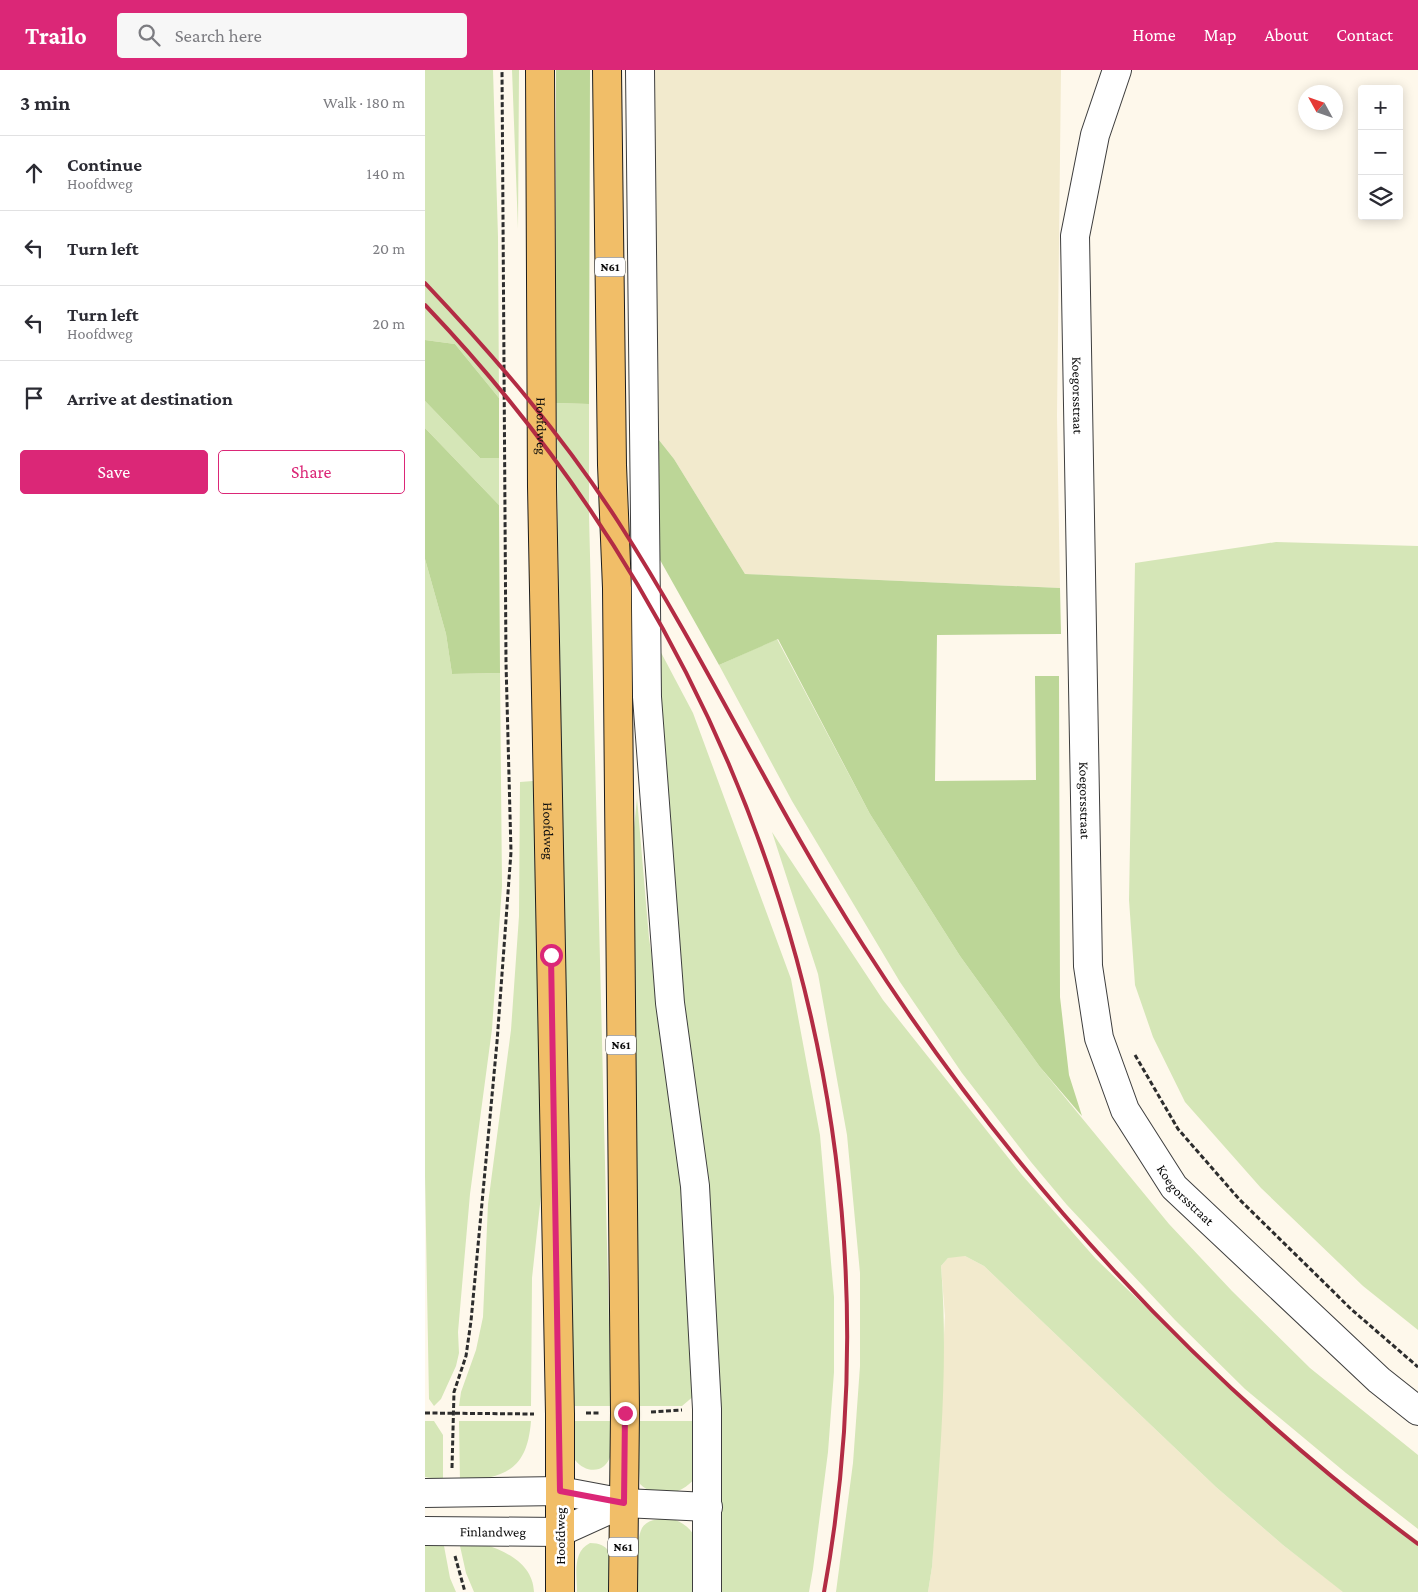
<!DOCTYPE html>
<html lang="en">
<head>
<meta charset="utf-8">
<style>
	:root { --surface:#fff; --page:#f7f7f7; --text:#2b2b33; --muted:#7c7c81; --line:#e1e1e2; --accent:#db2777 }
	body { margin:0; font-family:"Crimson Pro",serif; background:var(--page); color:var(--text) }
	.controls { position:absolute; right:15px; top:15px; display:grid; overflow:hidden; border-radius:5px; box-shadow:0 2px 12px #0003 }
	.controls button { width:45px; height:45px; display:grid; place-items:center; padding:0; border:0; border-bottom:1px solid var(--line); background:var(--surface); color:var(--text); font:25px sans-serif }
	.compass { position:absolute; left:873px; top:15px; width:45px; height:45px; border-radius:50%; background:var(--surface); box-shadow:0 2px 12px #0003; rotate:310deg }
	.stop { position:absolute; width:15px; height:15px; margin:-11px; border:4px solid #db2777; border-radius:50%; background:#fff }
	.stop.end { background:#db2777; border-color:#fff; box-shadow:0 1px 5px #0008 }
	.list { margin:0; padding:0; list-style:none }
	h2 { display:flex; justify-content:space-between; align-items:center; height:65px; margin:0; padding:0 20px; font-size:21px }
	h2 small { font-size:16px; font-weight:400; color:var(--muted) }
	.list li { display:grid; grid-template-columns:32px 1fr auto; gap:15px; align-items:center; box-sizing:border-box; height:75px; padding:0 20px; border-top:1px solid var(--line) }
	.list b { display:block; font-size:19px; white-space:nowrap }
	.list p { margin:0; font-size:16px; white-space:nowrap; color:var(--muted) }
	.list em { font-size:16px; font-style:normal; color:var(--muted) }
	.actions { display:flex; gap:10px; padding:15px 20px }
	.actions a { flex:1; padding:11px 0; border:1px solid var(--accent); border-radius:5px; text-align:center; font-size:18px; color:var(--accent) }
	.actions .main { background:var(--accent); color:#fff }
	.icon { flex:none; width:28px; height:28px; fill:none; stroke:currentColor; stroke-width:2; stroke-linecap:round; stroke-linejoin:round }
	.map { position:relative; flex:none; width:993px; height:1522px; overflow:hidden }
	header { display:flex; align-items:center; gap:30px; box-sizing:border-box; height:70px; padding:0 25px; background:var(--accent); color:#fff }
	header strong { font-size:24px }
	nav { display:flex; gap:28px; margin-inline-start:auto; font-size:18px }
	.search { width:350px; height:45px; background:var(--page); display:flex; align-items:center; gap:12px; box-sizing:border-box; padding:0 18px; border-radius:5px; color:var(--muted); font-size:19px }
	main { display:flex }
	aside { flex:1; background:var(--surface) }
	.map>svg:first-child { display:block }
	.farmland { fill:#f2eacd }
	.green { fill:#d5e6b7 }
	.forest { fill:#bcd697 }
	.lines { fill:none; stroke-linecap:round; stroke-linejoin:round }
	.minor-casing { stroke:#3e3e3e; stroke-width:30 }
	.major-casing { stroke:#1c1c1c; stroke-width:30 }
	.path { stroke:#2d2d2d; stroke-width:3; stroke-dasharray:5 2.5; stroke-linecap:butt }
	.minor { stroke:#fff; stroke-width:28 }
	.major { stroke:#f1be68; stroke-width:28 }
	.rail { stroke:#b32c44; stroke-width:4 }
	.route { stroke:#db2777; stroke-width:6 }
	.labels { text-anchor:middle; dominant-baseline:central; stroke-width:5; stroke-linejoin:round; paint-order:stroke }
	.shield { fill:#fff; stroke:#545454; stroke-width:1 }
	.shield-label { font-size:12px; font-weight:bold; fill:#0b0b0b }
	.street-label { font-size:14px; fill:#0b0b0b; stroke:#fff }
</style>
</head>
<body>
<header>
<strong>Trailo</strong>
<div class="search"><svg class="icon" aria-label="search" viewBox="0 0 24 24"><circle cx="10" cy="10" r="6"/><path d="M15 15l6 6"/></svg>Search here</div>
<nav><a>Home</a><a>Map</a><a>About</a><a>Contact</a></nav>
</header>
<main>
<aside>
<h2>3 min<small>Walk · 180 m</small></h2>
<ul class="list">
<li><svg class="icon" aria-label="ahead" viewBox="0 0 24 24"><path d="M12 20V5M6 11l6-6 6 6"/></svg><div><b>Continue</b><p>Hoofdweg</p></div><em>140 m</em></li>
<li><svg class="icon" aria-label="left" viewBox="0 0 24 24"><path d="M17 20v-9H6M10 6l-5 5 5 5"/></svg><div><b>Turn left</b></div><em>20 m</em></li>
<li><svg class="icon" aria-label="left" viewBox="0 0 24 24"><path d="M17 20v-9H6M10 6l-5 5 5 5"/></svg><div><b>Turn left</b><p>Hoofdweg</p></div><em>20 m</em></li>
<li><svg class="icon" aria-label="arrive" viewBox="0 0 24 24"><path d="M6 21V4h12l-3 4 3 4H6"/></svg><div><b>Arrive at destination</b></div></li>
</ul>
<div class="actions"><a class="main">Save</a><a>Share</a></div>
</aside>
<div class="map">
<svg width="993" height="1522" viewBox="0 0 993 1522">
	<rect width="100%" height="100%" fill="#fef8eb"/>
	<path class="farmland" d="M224,0H636L632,346L635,518L320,504L249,389L226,360Z
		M528,1186H540L559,1196L791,1417L858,1475L919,1522H503L507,1497L520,1246L516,1196L523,1188Z"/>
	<path class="green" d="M0,0H68L73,167L74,328L30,274L0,270Z
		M87,0H94L93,159Z
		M0,331L55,388H74V435L0,358Z
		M131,333L164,334V445L186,1336H147Z
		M851,472L993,476V1260L938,1216L836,1118L760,1032L728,967L710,915L704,830L710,493Z
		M0,489L21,564L27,604L75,603L77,816L67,959L45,1124L33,1262L34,1283L31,1296L16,1329L9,1336L4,1329L0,1106Z
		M352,569L445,744L535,886L615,997L744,1154L807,1221L885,1298L993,1385V1459L921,1403L820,1319L750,1250L642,1135L606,1092L537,1003L475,912L367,731L294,595Z
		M231,573L268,643L366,909L395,1065L409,1227V1302L403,1382L388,1499L384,1522H294L256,986Z
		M108,711L117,1116L107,1208L106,1336H34L36,1322L51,1280L58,1247L63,1134L86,960L94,846L95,712Z
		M212,728L224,868L258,1095L270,1325L257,1336H211L206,788Z
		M347,762L458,930L597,1105L671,1189L815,1328L912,1412L993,1471V1522H918L858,1475L791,1417L559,1196L540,1186L523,1188L516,1196C524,1297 514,1397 507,1497L503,1522H411L428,1393L435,1296V1203L422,1065L393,904Z
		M0,1351H9L18,1365V1410L0,1407Z
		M34,1351H106C102,1401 80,1407 35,1412Z
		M147,1351H186C186,1362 188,1373 186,1384C181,1404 161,1404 150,1390Z
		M211,1351H271L272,1406C257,1425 233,1431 215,1414Z
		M247,1448C257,1453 265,1457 270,1467L272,1522H213C213,1506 210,1471 217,1458C223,1448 237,1449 247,1448Z
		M165,1473C194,1473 187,1501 187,1522H152C152,1504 147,1482 165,1473Z
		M59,1474C83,1482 108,1495 109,1522H49L41,1503L35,1476Z
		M0,1476H19L25,1508L31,1522H0Z"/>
	<path class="forest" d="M131,0H165L164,334L131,333Z
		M0,270L30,274L74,328V388H55L0,331Z
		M0,358L74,435L75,603L27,604L21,564L0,489Z
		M226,360L249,389L320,504L635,518L636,564L512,565L510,711L611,710L610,606H634L635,927L644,1005L657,1046L615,997L535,886L445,744L353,569L294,595L230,481Z"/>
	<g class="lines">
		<g class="minor-casing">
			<g id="minor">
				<path d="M215,0L222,627L245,933L270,1116L282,1339V1522"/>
				<path id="s1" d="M692,0L670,65L650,166L663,896L674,968L700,1040L749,1117L954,1310L993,1341"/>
				<path d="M0,1423L135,1421L199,1433L283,1437"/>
				<path id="s2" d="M0,1461L135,1462L199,1433"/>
			</g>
		</g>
		<g class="major-casing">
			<g id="major">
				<path id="s3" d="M115,0L117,417L135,1344V1522"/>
				<path d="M182,0L187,395L192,518L200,1343L198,1522"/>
			</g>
		</g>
		<path class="path" d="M710,985L753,1059L814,1129L926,1239L993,1297
			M226,1342L257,1340
			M0,1343L109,1344
			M161,1343H174
			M27,1398L29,1322L41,1286L46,1251L72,972L86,782L81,593L77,0
			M30,1486L40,1522"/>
		<use href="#minor" class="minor"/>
		<use href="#major" class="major"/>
		<path class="rail" d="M0,213C71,288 138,366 194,453C282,590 350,738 438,875C586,1107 773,1310 993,1474
			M0,235C327,577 485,1052 399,1522"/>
	</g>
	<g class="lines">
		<path class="route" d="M126,885L135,1421L199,1433L200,1343"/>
	</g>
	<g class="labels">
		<g class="shield">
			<rect x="170" y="187.5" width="30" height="19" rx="4"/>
			<rect x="181" y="965.5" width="30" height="19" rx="4"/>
			<rect x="183" y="1467.5" width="30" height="19" rx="4"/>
		</g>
		<g class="shield-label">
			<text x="185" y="197">N61</text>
			<text x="196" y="975">N61</text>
			<text x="198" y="1477">N61</text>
		</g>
		<g class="street-label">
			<text stroke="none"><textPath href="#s1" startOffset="331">Koegorsstraat</textPath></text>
			<text stroke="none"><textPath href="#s3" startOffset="356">Hoofdweg</textPath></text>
			<text stroke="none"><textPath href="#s1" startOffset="736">Koegorsstraat</textPath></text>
			<text stroke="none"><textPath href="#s3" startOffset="761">Hoofdweg</textPath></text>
			<text stroke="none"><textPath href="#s1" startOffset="1156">Koegorsstraat</textPath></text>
			<text stroke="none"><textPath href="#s2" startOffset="68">Finlandweg</textPath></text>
			<text transform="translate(135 1466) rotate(-90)">Hoofdweg</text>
		</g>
	</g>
</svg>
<div class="controls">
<button>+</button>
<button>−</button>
<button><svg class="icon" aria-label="layers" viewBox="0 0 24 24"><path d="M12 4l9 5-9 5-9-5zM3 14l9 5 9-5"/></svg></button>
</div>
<svg class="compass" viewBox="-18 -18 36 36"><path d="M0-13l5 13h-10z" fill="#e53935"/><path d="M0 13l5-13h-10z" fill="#7c7c81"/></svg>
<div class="stop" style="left:126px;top:885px"></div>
<div class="stop end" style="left:200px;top:1343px"></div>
</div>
</main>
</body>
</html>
